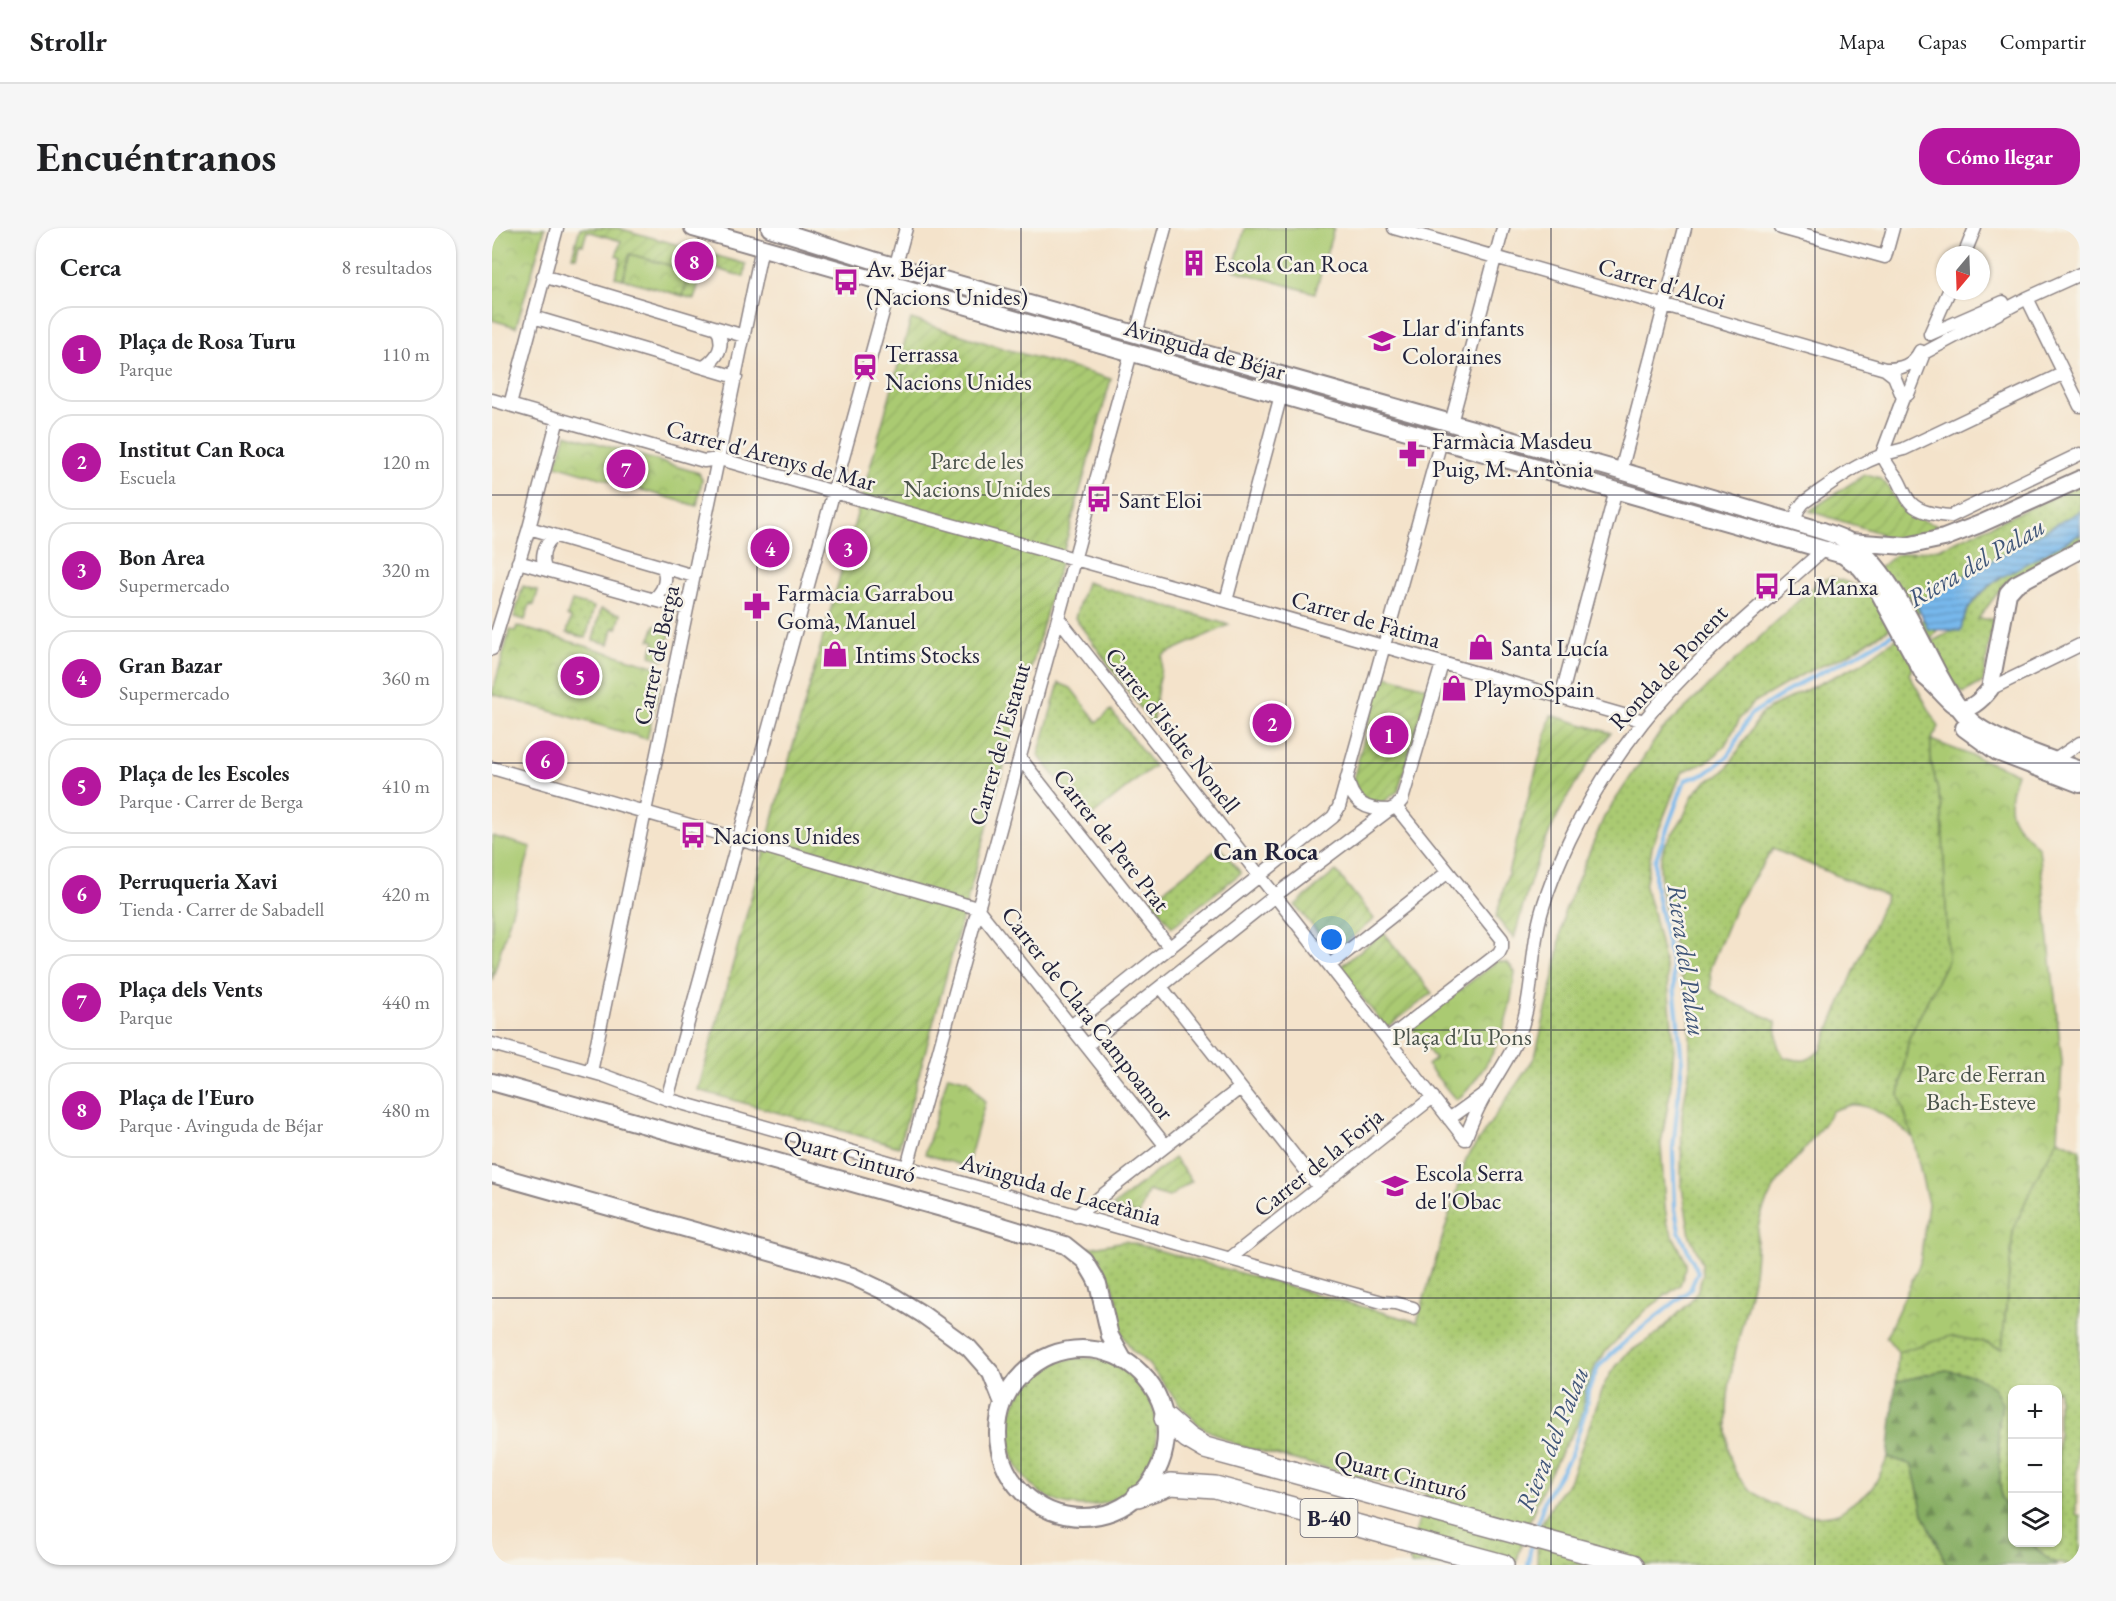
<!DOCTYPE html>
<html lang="es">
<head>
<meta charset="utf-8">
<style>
	:root { --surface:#fff; --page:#f6f6f6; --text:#202124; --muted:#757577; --line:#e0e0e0; --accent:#b5179e }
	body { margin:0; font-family:"EB Garamond",serif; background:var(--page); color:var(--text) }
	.controls { position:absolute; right:18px; bottom:18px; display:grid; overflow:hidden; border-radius:12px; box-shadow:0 2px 4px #0004 }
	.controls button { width:54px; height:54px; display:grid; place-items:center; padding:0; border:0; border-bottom:2px solid var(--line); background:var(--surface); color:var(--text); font:30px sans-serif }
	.compass { position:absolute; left:1444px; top:18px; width:54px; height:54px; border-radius:50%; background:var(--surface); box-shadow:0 2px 4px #0004; rotate:199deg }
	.you { position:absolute; left:840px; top:712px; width:21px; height:21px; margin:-15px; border:4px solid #fff; border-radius:50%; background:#1a73e8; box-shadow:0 0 0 9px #1a73e833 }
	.badge { display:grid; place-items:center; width:39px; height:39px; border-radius:50%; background:var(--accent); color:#fff; font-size:20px; font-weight:700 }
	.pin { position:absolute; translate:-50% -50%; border:3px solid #fff; box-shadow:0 2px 6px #0006 }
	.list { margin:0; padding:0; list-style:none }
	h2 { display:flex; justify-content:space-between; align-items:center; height:78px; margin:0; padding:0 24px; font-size:26px }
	h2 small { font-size:20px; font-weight:400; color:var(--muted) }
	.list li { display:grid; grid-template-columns:39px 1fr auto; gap:18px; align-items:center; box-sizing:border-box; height:96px; margin:0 12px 12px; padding:0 12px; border:2px solid var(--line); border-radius:24px }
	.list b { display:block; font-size:22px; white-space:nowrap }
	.list p { margin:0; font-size:20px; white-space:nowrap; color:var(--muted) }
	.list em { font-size:20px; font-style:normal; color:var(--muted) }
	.icon { flex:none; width:33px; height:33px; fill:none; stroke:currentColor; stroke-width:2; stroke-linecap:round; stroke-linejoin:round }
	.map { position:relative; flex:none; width:1588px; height:1337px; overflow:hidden; border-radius:24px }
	header { display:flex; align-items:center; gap:36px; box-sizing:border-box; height:84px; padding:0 30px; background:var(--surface); border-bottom:2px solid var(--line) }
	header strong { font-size:28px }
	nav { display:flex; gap:33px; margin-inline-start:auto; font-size:21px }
	.intro { display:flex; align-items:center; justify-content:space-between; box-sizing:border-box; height:144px; padding:0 36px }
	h1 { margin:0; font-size:42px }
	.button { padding:15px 27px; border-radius:24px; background:var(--accent); color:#fff; font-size:21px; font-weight:700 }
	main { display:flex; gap:36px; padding:0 36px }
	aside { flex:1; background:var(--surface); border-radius:24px; box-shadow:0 2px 4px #0004 }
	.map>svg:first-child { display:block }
	.grass { fill:url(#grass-dots); stroke:#667656; stroke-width:1.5; fill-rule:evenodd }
	.forest { fill:url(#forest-firs); stroke:#546850; stroke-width:1.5 }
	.park { fill:url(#park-crowns); stroke:#667656; stroke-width:1.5 }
	.garden { fill:url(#garden-furrows); stroke:#667656; stroke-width:1.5 }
	.pitch { fill:#aaca72; stroke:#667656; stroke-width:1.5 }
	.water { fill:url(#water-rules); stroke:#4c6d94; stroke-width:1.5 }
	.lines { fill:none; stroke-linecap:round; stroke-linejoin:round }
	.stream { stroke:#77b8ec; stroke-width:4 }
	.minor-casing { stroke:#8b8283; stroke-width:15 }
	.secondary-casing { stroke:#8b8283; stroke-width:20 }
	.motorway-casing { stroke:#8b8283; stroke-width:24 }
	.minor { stroke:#fff; stroke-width:12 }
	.secondary { stroke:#fff; stroke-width:16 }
	.motorway { stroke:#fff; stroke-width:21 }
	.grid { fill:none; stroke:#22223b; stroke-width:1.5; stroke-opacity:0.55 }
	.labels { text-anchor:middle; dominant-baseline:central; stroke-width:5; stroke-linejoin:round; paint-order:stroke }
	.shield { fill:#f7f3e8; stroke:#62616f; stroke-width:1.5 }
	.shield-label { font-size:22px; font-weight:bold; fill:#22223b }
	.poi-label { font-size:24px; fill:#22223b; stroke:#f7f3e8; text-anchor:start }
	.street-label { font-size:24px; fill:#22223b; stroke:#f7f3e8 }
	.park-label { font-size:24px; fill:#4b544c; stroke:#f7f3e8 }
	.water-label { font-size:26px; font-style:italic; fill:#405679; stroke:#f7f3e8 }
	.neighbourhood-label { font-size:26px; font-weight:bold; fill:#22223b; stroke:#f7f3e8 }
</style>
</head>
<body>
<header>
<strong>Strollr</strong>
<nav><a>Mapa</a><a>Capas</a><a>Compartir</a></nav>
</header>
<div class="intro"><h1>Encuéntranos</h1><a class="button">Cómo llegar</a></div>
<main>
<aside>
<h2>Cerca<small>8 resultados</small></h2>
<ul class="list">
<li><span class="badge">1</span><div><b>Plaça de Rosa Turu</b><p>Parque</p></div><em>110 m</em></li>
<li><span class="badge">2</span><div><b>Institut Can Roca</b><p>Escuela</p></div><em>120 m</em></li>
<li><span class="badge">3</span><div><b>Bon Area</b><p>Supermercado</p></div><em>320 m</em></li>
<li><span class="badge">4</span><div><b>Gran Bazar</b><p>Supermercado</p></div><em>360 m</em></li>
<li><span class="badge">5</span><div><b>Plaça de les Escoles</b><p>Parque · Carrer de Berga</p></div><em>410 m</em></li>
<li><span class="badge">6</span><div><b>Perruqueria Xavi</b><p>Tienda · Carrer de Sabadell</p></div><em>420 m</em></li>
<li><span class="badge">7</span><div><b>Plaça dels Vents</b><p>Parque</p></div><em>440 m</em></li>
<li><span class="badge">8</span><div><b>Plaça de l'Euro</b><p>Parque · Avinguda de Béjar</p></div><em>480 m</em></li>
</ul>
</aside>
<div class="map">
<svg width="1588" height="1337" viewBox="0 0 1588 1337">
	<defs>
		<pattern id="grass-dots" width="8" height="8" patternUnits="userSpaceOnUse" patternTransform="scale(1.5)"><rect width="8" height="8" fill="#aaca72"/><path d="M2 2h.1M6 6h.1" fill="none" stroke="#92ad64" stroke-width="1.8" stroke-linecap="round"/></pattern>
		<pattern id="forest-firs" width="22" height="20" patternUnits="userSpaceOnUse" patternTransform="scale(1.5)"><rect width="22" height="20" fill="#87ae64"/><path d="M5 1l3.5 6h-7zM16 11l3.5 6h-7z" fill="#6e8d54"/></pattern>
		<pattern id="park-crowns" width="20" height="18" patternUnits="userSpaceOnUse" patternTransform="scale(1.5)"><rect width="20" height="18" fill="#aaca72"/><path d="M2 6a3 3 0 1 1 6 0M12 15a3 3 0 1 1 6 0" fill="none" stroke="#92ad64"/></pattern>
		<pattern id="garden-furrows" width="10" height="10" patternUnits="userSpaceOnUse" patternTransform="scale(1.5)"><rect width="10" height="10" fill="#aaca72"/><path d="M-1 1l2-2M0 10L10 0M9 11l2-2" fill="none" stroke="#92ad64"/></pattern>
		<pattern id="water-rules" width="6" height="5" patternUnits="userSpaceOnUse" patternTransform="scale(1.5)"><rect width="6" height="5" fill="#77b8ec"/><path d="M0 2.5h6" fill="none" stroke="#6195c0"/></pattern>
	</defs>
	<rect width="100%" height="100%" fill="#f7f3e8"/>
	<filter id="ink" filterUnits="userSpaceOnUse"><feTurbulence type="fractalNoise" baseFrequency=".0167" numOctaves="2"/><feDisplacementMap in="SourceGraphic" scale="12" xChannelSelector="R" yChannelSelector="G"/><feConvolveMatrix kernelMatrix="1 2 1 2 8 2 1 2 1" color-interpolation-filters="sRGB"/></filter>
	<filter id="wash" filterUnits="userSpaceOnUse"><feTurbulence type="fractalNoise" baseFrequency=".008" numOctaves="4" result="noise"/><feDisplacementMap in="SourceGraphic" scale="24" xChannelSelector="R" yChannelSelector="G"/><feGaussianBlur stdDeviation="1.35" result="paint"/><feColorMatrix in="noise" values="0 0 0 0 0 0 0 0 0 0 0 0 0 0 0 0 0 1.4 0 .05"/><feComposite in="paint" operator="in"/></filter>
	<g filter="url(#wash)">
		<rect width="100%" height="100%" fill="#f4e3cb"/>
		<path class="grass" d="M1588,257V283L1424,375L1428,384L1385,408L1355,427L1313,445L1261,475L1249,489L1233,517L1224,527L1214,534L1192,543L1188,548L1160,619L1153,659L1161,684L1175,746L1182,819L1178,865L1169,916L1173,979L1176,997L1194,1034V1040L1188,1057L1154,1082L1115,1122L1104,1137L1093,1163L1091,1183L1087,1194C1062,1233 1034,1292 1024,1337H919L917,1326L935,1266L745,1217L709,1199L688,1177L657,1137L639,1121L627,1100L626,1075L620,1055L608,1034L591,1021L633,1013L925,1094L974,931L1043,829L1063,744L1072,685L1112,589L1169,503L1324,356L1339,349L1366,358L1403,327L1449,320Z
			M1588,306V313L1513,355L1486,391H1501L1491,454L1471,465C1456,451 1446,433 1441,413L1460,403H1469C1474,356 1550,327 1588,306Z
			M594,354L737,397L671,427L660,496L583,390Z
			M31,358L46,363L42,377L38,376L33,392L22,389Z
			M80,373L102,379L94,410L75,405L79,390L75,388Z
			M109,381L129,386L125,401L121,400L117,416L101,412Z
			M1432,391L1436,401L1445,402L1417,446L1447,499L1439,512V534L1450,579L1456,731L1417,810L1407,867L1421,910C1406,897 1381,875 1359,877C1353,878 1346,881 1340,883C1321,917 1288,942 1272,979C1262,1002 1266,1026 1261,1051C1252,1096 1235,1142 1235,1189C1235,1206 1235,1227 1243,1243C1258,1273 1315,1296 1346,1285C1351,1283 1356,1278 1361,1275C1367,1271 1375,1267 1379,1261C1386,1252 1391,1239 1396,1229L1420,1237L1431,1285L1455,1337H1045L1046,1302L1065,1269L1077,1254L1112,1157L1118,1146L1134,1126L1165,1106L1198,1074L1205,1064L1211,1046L1210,1035L1198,1008L1189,953L1190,886L1198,839V795L1196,772L1187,742L1169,659L1168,636L1172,618L1191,590L1201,567L1214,553L1226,548L1236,539L1269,486L1285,476L1368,436ZM1281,621L1394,668L1329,821C1316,835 1310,834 1292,829L1286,818L1284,794C1263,781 1238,777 1219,761L1218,740L1244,677Z
			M163,397L179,402L172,432L158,428L163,413L158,412Z
			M567,455L579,460L605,494L619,482L662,538L597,590L546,527Z
			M728,619L749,645L680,699L659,672Z
			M1566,911L1588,921V1073L1584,1286L1588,1288V1337C1562,1337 1556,1335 1540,1315L1566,1314V1162H1520V1288L1509,1270L1506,1202L1510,1175L1454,1142L1404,1154L1406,1124C1421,1119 1445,1108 1460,1108C1477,1108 1495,1116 1510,1121L1521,1003L1541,956Z
			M517 1204a74 74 0 1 1 148 0a74 74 0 1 1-148 0Z"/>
		<path class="forest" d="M1454,1142L1484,1148L1502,1160L1510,1175L1506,1202L1509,1270L1520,1288V1314L1540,1315L1548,1325L1565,1337H1455L1431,1285L1420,1237L1396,1229L1404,1154Z"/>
		<path class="park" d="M0,0H53L24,99L0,92Z
			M138,26L198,43L191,68L131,51Z
			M74,206L207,245L210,251L205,278L64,237Z
			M25,398L172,441L155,511L0,466L18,402L23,403Z
			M1439,512L1525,545C1511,585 1518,592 1547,620L1570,834L1566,911L1541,956L1521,1003L1510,1121L1495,1115L1459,1108L1406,1124L1394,1109L1428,1035L1436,976L1421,910L1407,867L1417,810L1456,731L1450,579L1439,534Z
			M1005,733L1016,735L1023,744C1019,782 1010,817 986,848C980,857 973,866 964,872L935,837L943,831L920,800Z
			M456,847L476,852L493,874L475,939L433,926Z"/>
		<path class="garden" d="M88,0H126L254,36L252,49L216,38L211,52L208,51L202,71L191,68L197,43L138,26L131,51L123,49L129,30L124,28L129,13L95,3L91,17L87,16L84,29L80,28Z
			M419,91L510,120L619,151L407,919L206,862Z
			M1372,247C1401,246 1396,272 1415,285C1426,293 1442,296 1455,300L1444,309L1387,313L1388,305L1317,283Z
			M891,447L934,459V467L906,563L891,574L878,573L867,567L861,552L887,454Z
			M1059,487L1119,505C1083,550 1054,603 1037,658C1031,676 1027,694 1022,711L1004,689Z
			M844,643L882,691L842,724L803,677Z
			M892,705L940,765L897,798L892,797L848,742L850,737Z
			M682,930L700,953L677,969L656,963L647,987L620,979Z"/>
		<path class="pitch" d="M753,0H842L823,65L741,42Z
			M0,608L39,619L0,752Z"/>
		<path class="water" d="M1588,283V306L1504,352C1487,366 1471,380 1469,403L1436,401L1424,375Z"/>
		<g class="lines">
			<path class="stream" d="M1043,1304L1053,1271L1079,1227L1093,1184L1096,1163L1107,1138L1135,1112L1198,1062L1206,1044L1187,1003L1183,981L1181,921L1190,834L1180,738L1163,657V633L1193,552L1213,546L1236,528L1258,487L1310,454L1366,426L1404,404
				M1036,1337L1039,1317"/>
		</g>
	</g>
	<g filter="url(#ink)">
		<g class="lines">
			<g class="minor-casing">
				<path id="minor" d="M902,0L1393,141L1402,148L1411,170
					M1289,0L1393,29L1401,0
					M1472,27L1483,0
					M51,48L252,108
					M1535,70L1588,178
					M41,89L244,149
					M644,106L673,0
					M1438,106L1511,74
					M1438,106L1457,63
					M212,139C227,129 233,117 225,100
					M1393,141C1408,141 1421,138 1428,123
					M0,172L212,233L227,231L242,235L359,269L734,373L1152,493
					M18,177L65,0
					M959,195L1011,0
					M1390,226L1411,170L1416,166L1432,125L1535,70L1588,46
					M1390,226C1394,236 1399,242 1405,250C1410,258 1413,269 1419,275C1428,285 1446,287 1459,288L1588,226
					M1129,243L1193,0
					M1303,293L1306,282L1311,275C1347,250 1368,231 1412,221L1572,145
					M37,300L202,348
					M26,334L195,381
					M53,341C49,329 51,317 62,308
					M161,372C172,363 176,352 171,339
					M734,373L789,167
					M567,391L973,911C979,896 985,880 994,866C1007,843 1022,823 1030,798C1040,768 1039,735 1045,704C1050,674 1064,641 1077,613C1097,571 1122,531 1151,494C1203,429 1271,377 1332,321L1336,320
					M0,421L37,300L66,191
					M1498,461L1588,417
					M1069,469L1124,262
					M528,530L678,720
					M1563,532L1588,515
					M0,540L485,680
					M855,550C860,575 873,582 897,582
					M904,579L910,572L950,436
					M485,680L673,917
					M838,737L956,644
					M669,759L827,959
					M579,798L841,589L847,579L949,213
					M896,811L1007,725L1010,719V711L904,579
					M0,816L113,848L175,871L890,1074L903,1075L921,1080
					M595,817L784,667L897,582L904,579
					M99,844L270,19
					M175,871L414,0
					M957,891L993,865
					M415,939L639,125
					M584,988L748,860
					M737,1031L941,869"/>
			</g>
			<g class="secondary-casing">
				<path id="secondary" d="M201,0L1351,327L1368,339L1384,359L1433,449C1459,469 1466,501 1498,461L1516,365L1524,356L1588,322
					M278,0L381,32L1129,243L1331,303C1339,306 1349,309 1356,313C1395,336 1425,406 1446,445C1455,461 1465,481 1480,494C1502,513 1559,531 1588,542
					M1357,314L1414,318L1452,310L1488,296L1588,251
					M1472,500L1505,524L1588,556
					M0,854L457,982L573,1017L593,1033L602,1048L606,1056L618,1108L632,1133
					M0,946L331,1039L360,1048L396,1065L430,1086L477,1120L499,1145L511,1175
					M506 1205a84 84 0 1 1 168 0a84 84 0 1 1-168 0Z"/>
			</g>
			<g class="motorway-casing">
				<path id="motorway" d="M673,1190L696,1210L713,1220L1141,1337
					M646,1268L679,1256L723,1259L1011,1337"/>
			</g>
			<use href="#minor" class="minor"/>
			<use href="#secondary" class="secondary"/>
			<use href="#motorway" class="motorway"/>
		</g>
	</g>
	<path class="grid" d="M265,0V1337M529,0V1337M794,0V1337M1059,0V1337M1323,0V1337M0,267H1588M0,535H1588M0,802H1588M0,1070H1588"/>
	<defs>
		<g id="building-bare" transform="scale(2.07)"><path d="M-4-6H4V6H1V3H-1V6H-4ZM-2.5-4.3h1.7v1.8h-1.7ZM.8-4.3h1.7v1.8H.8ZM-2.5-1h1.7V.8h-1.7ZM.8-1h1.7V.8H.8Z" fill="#b5179e" stroke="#f7f3e8" stroke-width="2.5" paint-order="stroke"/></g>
		<g id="bus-bare" transform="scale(2.07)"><path d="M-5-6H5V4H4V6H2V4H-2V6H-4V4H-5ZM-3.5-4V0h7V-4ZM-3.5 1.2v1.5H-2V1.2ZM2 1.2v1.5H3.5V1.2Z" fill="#b5179e" stroke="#f7f3e8" stroke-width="2.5" paint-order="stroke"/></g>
		<g id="school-bare" transform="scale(2.07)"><path d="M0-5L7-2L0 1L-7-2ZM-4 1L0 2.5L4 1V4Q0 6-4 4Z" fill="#b5179e" stroke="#f7f3e8" stroke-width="2.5" paint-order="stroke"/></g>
		<g id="station-bare" transform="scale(2.07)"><path d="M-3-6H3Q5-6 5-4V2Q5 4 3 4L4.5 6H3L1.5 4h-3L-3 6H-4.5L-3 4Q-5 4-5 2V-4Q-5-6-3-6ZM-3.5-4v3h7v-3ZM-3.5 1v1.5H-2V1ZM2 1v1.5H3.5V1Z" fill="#b5179e" stroke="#f7f3e8" stroke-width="2.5" paint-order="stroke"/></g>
		<g id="pharmacy-bare" transform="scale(2.07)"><path d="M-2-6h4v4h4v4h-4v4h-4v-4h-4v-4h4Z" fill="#b5179e" stroke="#f7f3e8" stroke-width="2.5" paint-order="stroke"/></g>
		<g id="shop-bare" transform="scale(2.07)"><path d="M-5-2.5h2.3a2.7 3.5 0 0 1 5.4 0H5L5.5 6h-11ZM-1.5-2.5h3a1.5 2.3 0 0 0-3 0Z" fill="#b5179e" stroke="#f7f3e8" stroke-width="2.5" paint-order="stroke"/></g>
	</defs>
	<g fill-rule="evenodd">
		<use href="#building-bare" x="702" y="35"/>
		<use href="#bus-bare" x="354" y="54"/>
		<use href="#school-bare" x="890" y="113"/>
		<use href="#station-bare" x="373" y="139"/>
		<use href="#pharmacy-bare" x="920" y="226"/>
		<use href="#bus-bare" x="607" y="271"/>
		<use href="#bus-bare" x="1275" y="358"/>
		<use href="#pharmacy-bare" x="265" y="378"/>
		<use href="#shop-bare" x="989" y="419"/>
		<use href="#shop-bare" x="343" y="426"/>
		<use href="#shop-bare" x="962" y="460"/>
		<use href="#bus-bare" x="201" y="607"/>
		<use href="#school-bare" x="903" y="958"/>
	</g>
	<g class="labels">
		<rect class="shield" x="808.5" y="1271" width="57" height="38" rx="4.5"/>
		<g class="shield-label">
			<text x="837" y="1290">B-40</text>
		</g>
		<g class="poi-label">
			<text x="722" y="35">Escola Can Roca</text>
			<text x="374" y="40">Av. Béjar<tspan x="374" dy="28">(Nacions Unides)</tspan></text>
			<text x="910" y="99">Llar d'infants<tspan x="910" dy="28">Coloraines</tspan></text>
			<text x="393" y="125">Terrassa<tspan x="393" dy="28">Nacions Unides</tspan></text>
			<text x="940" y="212">Farmàcia Masdeu<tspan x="940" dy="28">Puig, M. Antònia</tspan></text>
			<text x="627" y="271">Sant Eloi</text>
			<text x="1295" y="358">La Manxa</text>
			<text x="285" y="364">Farmàcia Garrabou<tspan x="285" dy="28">Gomà, Manuel</tspan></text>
			<text x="1009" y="419">Santa Lucía</text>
			<text x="363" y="426">Intims Stocks</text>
			<text x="982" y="460">PlaymoSpain</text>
			<text x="221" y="607">Nacions Unides</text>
			<text x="923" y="944">Escola Serra<tspan x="923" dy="28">de l'Obac</tspan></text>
		</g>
		<g class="street-label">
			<text transform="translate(1170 55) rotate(16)">Carrer d'Alcoi</text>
			<text transform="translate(713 121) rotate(16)">Avinguda de Béjar</text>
			<text transform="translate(279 227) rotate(15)">Carrer d'Arenys de Mar</text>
			<text transform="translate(874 391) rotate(16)">Carrer de Fàtima</text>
			<text transform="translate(164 427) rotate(-78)">Carrer de Berga</text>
			<text transform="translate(1176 439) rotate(-47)">Ronda de Ponent</text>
			<text transform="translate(681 502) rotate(52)">Carrer d'Isidre Nonell</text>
			<text transform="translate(507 516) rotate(-74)">Carrer de l'Estatut</text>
			<text transform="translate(620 612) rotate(52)">Carrer de Pere Prat</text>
			<text transform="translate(596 785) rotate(52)">Carrer de Clara Campoamor</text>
			<text transform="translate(358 928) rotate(16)">Quart Cinturó</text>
			<text transform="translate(826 934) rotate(-39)">Carrer de la Forja</text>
			<text transform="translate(569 961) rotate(16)">Avinguda de Lacetània</text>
			<text transform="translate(909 1247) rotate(15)">Quart Cinturó</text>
		</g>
		<g class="park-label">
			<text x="485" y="232">Parc de les<tspan x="485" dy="28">Nacions Unides</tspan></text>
			<text x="970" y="808">Plaça d'Iu Pons</text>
			<text x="1489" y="845">Parc de Ferran<tspan x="1489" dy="28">Bach-Esteve</tspan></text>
		</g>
		<g class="water-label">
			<text transform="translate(1484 334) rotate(-30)">Riera del Palau</text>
			<text transform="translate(1195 732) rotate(82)">Riera del Palau</text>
			<text transform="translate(1060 1211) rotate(-68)">Riera del Palau</text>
		</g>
		<g class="neighbourhood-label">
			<text x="774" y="623">Can Roca</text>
		</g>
	</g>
</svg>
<div class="controls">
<button>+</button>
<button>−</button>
<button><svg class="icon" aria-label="layers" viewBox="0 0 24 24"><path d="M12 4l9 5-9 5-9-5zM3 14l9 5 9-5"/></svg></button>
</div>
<svg class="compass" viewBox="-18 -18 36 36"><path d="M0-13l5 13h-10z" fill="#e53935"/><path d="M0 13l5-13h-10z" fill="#757577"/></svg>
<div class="you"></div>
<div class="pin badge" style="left:897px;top:507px">1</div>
<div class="pin badge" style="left:780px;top:495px">2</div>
<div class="pin badge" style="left:356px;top:320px">3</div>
<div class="pin badge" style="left:278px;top:320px">4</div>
<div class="pin badge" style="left:88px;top:448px">5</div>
<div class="pin badge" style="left:53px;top:532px">6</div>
<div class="pin badge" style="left:134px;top:241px">7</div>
<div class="pin badge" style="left:202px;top:33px">8</div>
</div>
</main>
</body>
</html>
